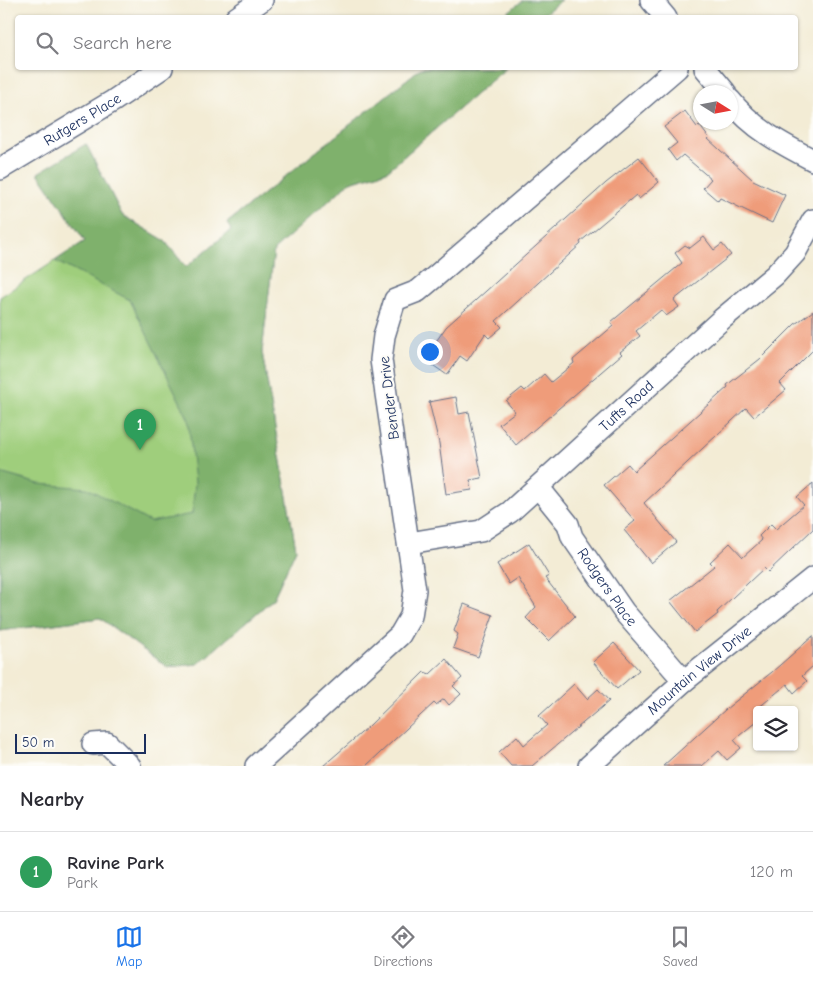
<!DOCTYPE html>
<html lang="en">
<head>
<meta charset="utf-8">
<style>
	:root { --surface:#fff; --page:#f7f7f7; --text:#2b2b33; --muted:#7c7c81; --line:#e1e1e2; --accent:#1a73e8 }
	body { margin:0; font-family:"Comic Neue",sans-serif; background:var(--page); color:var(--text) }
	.controls { position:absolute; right:15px; bottom:15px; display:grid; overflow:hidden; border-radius:5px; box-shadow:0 1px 4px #0004 }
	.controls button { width:45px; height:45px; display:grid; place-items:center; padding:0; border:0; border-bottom:1px solid var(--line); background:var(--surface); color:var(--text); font:25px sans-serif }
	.compass { position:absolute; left:693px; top:85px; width:45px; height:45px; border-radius:50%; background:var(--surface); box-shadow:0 1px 4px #0004; rotate:101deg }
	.scale { position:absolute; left:15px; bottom:12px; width:131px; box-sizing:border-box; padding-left:5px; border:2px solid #1b2f5e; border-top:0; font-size:14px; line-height:18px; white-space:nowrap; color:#1b2f5e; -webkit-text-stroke:4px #fdfcf7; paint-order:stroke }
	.you { position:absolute; left:429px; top:351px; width:18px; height:18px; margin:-12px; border:4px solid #fff; border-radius:50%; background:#1a73e8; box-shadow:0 0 0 8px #1a73e833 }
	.badge { display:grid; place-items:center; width:32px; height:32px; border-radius:50%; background:var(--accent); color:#fff; font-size:16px; font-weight:700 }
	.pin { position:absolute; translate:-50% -41px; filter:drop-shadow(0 1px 2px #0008) }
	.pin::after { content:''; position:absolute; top:26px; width:18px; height:15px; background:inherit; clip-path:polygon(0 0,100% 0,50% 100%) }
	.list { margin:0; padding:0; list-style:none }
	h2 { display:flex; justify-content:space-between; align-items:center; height:65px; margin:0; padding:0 20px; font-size:21px }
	h2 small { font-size:16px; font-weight:400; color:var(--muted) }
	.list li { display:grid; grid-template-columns:32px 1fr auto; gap:15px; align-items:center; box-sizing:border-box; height:80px; padding:0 20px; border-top:1px solid var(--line) }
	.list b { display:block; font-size:19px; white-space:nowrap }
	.list p { margin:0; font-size:16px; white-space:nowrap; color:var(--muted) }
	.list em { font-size:16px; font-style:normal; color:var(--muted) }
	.icon { flex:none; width:28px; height:28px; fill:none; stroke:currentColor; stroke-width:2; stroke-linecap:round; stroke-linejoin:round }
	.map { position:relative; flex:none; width:813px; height:766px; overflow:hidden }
	.search { position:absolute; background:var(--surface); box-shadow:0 1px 4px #0004; left:15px; right:15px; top:15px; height:55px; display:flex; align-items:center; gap:12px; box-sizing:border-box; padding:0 18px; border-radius:5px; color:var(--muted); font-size:19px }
	.sheet { height:145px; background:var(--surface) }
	nav { display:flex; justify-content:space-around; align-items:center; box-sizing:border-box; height:70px; border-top:1px solid var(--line); background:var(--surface); font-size:14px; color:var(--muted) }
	nav a { display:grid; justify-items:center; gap:2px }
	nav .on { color:var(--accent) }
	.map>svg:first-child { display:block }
	.green { fill:#9fce7c; stroke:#5d7e6d }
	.forest { fill:#7fb16c; stroke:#4d7065 }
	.building { fill:#ef9c7a }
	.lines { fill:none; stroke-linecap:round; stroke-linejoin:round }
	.minor-casing { stroke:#677188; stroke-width:24 }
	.minor { stroke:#fff; stroke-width:21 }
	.labels { text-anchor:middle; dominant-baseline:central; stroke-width:4; stroke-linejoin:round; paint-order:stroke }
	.street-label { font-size:15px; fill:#1b2f5e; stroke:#fdfcf7 }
</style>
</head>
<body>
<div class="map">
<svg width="813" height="766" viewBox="0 0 813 766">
	<rect width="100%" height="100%" fill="#fdfcf7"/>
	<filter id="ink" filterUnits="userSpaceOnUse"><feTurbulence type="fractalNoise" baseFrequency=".02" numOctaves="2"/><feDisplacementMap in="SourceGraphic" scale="10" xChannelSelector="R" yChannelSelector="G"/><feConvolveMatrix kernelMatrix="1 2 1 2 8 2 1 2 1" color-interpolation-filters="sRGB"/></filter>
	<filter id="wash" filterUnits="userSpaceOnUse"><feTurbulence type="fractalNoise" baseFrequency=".0096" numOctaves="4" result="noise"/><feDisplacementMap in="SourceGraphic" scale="20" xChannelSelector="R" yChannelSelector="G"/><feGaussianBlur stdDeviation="1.12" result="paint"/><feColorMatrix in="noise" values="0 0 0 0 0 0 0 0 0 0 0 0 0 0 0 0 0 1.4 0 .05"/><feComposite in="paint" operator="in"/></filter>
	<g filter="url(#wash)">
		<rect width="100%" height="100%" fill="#f3ecd5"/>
		<path class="green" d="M421,68H506L387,171L350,182L274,249L262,352L296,549L273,599L198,664L167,667L100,618L0,631V297L85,241L38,173L86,144L122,215L164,240L186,267L231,230L227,223Z"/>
		<path class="forest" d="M523,0H561L541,17H502Z
			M421,68H506L387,171L350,182L274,250L262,352L296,549L273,599L198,664L167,667L100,618L0,631V473L39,484L87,488L150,522L192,514L195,482L188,418L130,300L55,261L85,241L38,173L86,144L122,215L164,240L186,267L231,230L227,223Z"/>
		<g id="blocks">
			<path class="building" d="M685,111L697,127L699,125L709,138L708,139L753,180L785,195L772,223L720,198L718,201L703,188L711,179L683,155L676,161L668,150L677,143L664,127Z
				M639,157L659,182L639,199L636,195L580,242L581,244L496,321L502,327L489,338L485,334L467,361L460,356L447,375L424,359L446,327L606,183Z
				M704,237L714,250L722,244L731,255L674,300L679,307L666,316L661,310L636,331L640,336L620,352L622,354L516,445L499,424L515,412L506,401L522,388L525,391L544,374L551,382L574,363L573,360L613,326L611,322L682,263L675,253L685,245L690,248Z
				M813,311V350L780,383L786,390L754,417L746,408L644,503L676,542L651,563L624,530L635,521L604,485L628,464L634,471L728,387L727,385L760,359L795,324Z
				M456,397L459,414L469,412L482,478L470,480L472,490L446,494L439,443L429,402Z
				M813,483V529L768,572L764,568L717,612L718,614L695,632L670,601L714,566L710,562L730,543L743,557L762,540L759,536L771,524L776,529L804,505L797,497Z
				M529,543L549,576L545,578L575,616L549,641L526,618L536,607L518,578L509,584L497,564Z
				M464,604L493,615L478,657L453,648L458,634L454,631Z
				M813,636V666L802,676L807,681L794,693L787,684L757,709V721L734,740L741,748L727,760L719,751L702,766H663L726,709L772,672Z
				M614,643L639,670L617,689L593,662Z
				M446,659L462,678L453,686L461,694L449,705L444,699L436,705L434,703L366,766H323L368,727L424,672L430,674Z
				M574,684L587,699L598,689L609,701L532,766H511L499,752L517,736L524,745L547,725L539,716Z"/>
		</g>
	</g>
	<g filter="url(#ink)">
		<use href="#blocks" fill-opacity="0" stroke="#677188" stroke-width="1"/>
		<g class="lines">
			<g class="minor-casing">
				<g id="minor">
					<path d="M651,0L666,18"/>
					<path d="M236,18L262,0"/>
					<path d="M705,68L725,92"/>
					<path d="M730,100C753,129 782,144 813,160"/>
					<path id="s1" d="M0,169L113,101L162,68"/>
					<path id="s2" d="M539,488L568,524L572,537L624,612L684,681"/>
					<path id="s3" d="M409,543L481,531L510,512L722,319L775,275L795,253L813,220"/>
					<path d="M93,744L107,743L130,766"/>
					<path d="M256,766L400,635L411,616L415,590L381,360L384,336L395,300L418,291L437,275L677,68"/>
					<path id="s4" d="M589,766L684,681L813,578"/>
				</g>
			</g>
			<use href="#minor" class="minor"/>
		</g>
	</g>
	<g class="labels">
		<g class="street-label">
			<text stroke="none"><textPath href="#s1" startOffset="96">Rutgers Place</textPath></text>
			<text transform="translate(389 398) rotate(-97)">Bender Drive</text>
			<text stroke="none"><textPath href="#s3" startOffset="265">Tufts Road</textPath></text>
			<text stroke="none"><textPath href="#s2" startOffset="121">Rodgers Place</textPath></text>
			<text stroke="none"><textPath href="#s4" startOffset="146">Mountain View Drive</textPath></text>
		</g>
	</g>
</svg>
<div class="controls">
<button><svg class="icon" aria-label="layers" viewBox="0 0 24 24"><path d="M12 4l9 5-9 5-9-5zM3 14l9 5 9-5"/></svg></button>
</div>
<svg class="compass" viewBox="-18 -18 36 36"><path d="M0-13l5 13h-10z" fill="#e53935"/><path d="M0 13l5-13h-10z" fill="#7c7c81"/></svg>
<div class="scale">50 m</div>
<div class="you"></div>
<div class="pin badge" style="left:140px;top:450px;background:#2e9e5b">1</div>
<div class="search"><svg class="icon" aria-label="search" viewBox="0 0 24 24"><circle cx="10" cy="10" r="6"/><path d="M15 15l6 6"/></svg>Search here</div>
</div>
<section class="sheet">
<h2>Nearby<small></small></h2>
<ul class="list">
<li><span class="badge" style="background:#2e9e5b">1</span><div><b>Ravine Park</b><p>Park</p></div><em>120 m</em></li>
</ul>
</section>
<nav>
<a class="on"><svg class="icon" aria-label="map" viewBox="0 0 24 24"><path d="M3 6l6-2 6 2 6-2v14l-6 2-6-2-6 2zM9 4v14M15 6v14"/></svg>Map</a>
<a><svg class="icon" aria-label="directions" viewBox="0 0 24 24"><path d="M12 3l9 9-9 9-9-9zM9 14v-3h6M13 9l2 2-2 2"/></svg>Directions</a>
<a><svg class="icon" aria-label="saved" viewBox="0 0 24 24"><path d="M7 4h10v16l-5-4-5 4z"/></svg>Saved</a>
</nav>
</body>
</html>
